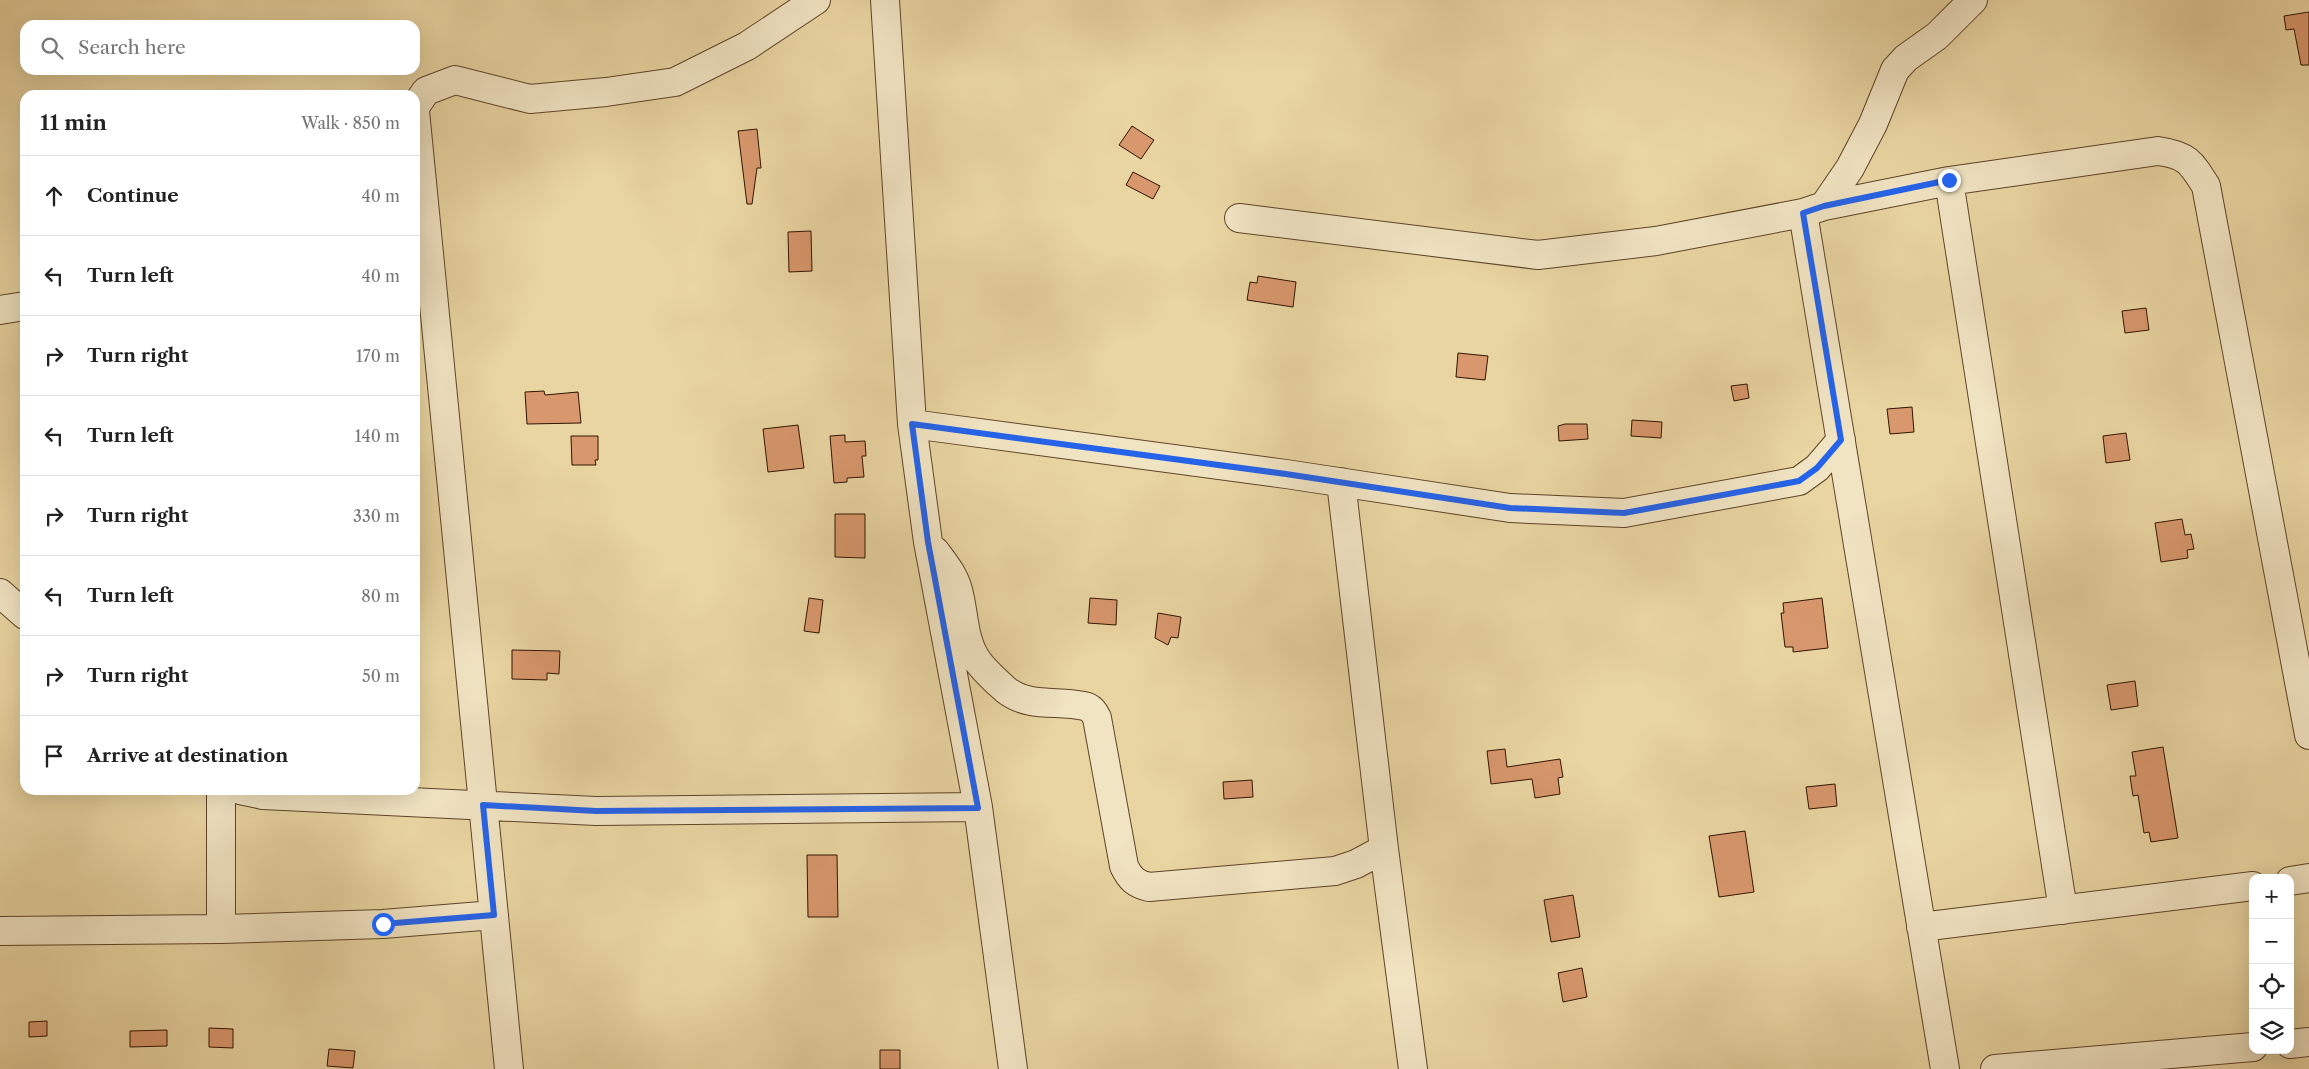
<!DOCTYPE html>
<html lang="en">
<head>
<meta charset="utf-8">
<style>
	:root { --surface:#fff; --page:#f2f2f2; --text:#222; --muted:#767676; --line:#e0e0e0 }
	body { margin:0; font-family:"Libre Caslon Text",serif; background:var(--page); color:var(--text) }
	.controls { position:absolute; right:15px; bottom:15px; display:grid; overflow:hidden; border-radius:10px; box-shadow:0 5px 20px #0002 }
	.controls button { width:45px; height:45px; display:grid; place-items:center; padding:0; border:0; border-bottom:1px solid var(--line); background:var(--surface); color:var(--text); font:25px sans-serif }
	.stop { position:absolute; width:15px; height:15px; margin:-11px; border:4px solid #2563eb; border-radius:50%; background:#fff }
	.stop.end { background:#2563eb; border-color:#fff; box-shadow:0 1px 5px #0008 }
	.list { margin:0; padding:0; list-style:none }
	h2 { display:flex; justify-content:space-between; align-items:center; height:65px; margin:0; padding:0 20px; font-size:21px }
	h2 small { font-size:16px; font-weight:400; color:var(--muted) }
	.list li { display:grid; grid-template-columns:32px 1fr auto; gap:15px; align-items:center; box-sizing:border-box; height:80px; padding:0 20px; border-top:1px solid var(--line) }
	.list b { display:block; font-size:19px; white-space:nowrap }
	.list em { font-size:16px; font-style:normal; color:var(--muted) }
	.icon { flex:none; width:28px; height:28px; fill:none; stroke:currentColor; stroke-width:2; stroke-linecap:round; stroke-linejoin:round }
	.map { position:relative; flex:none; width:2309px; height:1069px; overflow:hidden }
	.search { position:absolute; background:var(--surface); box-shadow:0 5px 20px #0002; left:20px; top:20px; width:400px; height:55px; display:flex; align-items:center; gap:12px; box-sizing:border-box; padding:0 18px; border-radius:15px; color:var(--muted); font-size:19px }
	.panel { position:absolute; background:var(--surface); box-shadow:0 5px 20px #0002; left:20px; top:90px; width:400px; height:705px; border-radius:15px }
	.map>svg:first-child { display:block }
	.building { fill:#d8976c; stroke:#311400 }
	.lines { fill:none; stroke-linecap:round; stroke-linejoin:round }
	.minor-casing { stroke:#5f4428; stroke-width:30 }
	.minor { stroke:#f1e4c3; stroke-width:28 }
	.route { stroke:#2563eb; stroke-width:6 }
</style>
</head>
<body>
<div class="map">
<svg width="2309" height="1069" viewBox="0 0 2309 1069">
	<rect width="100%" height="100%" fill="#e9d5a2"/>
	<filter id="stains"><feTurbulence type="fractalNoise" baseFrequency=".004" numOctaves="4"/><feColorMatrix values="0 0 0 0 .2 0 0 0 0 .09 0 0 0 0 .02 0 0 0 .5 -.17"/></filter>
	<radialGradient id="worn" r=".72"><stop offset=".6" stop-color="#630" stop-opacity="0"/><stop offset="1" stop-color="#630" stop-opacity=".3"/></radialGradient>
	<path class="building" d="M2309,12V65H2301L2294,29L2286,30L2284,16Z
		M1132,126L1154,140L1141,159L1119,145Z
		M757,129L761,168H757L752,204H747L738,131Z
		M1133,172L1160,186L1153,199L1126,185Z
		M811,231L812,271L789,272L788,232Z
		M1258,276L1296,282L1293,307L1247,300L1250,282L1257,283Z
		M2146,308L2149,330L2125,333L2122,311Z
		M1458,353L1488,356L1485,380L1456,377Z
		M1747,384L1749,398L1734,401L1731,386Z
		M544,391L545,395L578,392L581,423L527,424L525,392Z
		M1912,407L1914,432L1890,434L1887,409Z
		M1632,420L1662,422L1661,438L1631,436Z
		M1565,424H1587L1588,439L1559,441L1558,426Z
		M798,425L804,468L768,472L763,429Z
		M2126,433L2130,460L2106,463L2103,436Z
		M845,435V442L865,441L866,456H862L864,477L847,478V482L834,483L830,436Z
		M571,436H598V460H595L596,465H572Z
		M835,514H865V558L835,557Z
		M2182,519L2185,535L2191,534L2194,549L2187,550L2188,558L2161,562L2155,523Z
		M809,598L823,600L819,633L804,631Z
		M1090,598L1117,600L1116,625L1088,623Z
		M1822,598L1828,648L1793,652V647H1785L1781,613H1784L1783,603Z
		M1158,613L1181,617L1178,638L1171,637L1168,645L1155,638Z
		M512,650L560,651L559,674L547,673V680L512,679Z
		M2135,681L2138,706L2111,710L2107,685Z
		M2163,747L2178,838L2151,842L2149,832L2144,833L2138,795L2133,796L2130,776H2136L2132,752Z
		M1505,749L1507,767L1560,759L1563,777L1558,778L1560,794L1535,798L1532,779L1491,784L1487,751Z
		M1252,780L1253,797L1224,799L1223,782Z
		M1835,784L1837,806L1809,809L1806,787Z
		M1745,831L1754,892L1719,897L1709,836Z
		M807,855H837L838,917H808Z
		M1573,895L1580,937L1551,942L1544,900Z
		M1582,968L1587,997L1563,1002L1558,973Z
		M47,1021V1036L29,1037V1022Z
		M209,1028L233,1029V1048L209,1047Z
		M167,1030V1046L130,1047V1031Z
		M329,1049L355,1051L353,1068L327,1066Z
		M880,1050H900V1069H880Z"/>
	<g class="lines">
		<g class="minor-casing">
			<path id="minor" d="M885,0L912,424L928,542L978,807L1013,1069
				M415,107L426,91L455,80L530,99L606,92L675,82L747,46L816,0
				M415,111L509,1069
				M1949,181L2063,910
				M1824,206L1850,168L1873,124L1895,70L1906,58L1937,36L1973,0
				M1803,213L1945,1069
				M1239,218L1538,255L1656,241L1803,213L1824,206L1949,181L2158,151C2187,155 2191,162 2206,186L2309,735
				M0,310L25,306
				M912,424L1286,474L1510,508L1624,513L1799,481L1817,468L1841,440
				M1341,482L1384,849L1413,1069
				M935,551C944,563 954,575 958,590C964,611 963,637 975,657C982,669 996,681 1006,690C1028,708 1059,700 1084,706C1091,707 1094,712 1097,718L1124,866C1130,879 1136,884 1149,887L1335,871L1356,864L1384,849
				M0,593L25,615
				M240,790L263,795L596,811L978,807
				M2290,881L2309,878
				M1921,927L2253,886
				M221,929V790
				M0,931L221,929L383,924L494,915
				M2290,1044L2309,1042
				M1995,1069L2253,1047"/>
		</g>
		<use href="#minor" class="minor"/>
	</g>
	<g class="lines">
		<path class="route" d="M383,924L494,915L483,805L596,811L978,808L928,542L912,424L1286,474L1510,508L1624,513L1799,481L1817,468L1841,440L1803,213L1824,206L1949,180"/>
	</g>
	<rect width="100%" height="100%" filter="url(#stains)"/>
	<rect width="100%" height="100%" fill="url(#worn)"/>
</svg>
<div class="controls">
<button>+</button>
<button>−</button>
<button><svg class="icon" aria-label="locate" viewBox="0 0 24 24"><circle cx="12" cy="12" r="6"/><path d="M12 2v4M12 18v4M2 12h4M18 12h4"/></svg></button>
<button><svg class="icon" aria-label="layers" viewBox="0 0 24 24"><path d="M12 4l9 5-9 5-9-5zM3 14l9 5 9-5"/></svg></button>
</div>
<div class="stop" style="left:383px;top:924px"></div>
<div class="stop end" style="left:1949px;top:180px"></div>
<div class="search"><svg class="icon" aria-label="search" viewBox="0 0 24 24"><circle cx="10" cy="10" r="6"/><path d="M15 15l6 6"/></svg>Search here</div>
<section class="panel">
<h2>11 min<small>Walk · 850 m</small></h2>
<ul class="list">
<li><svg class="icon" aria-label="ahead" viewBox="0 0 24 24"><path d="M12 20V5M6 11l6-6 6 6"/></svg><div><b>Continue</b></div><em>40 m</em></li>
<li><svg class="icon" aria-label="left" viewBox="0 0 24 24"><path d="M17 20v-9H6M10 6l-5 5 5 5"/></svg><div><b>Turn left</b></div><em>40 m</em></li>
<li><svg class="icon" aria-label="right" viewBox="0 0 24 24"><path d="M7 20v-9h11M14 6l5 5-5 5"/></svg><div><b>Turn right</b></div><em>170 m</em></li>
<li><svg class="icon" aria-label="left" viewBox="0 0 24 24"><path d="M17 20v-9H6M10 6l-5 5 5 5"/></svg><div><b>Turn left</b></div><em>140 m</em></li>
<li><svg class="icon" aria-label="right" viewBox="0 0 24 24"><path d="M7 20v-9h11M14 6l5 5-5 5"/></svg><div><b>Turn right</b></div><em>330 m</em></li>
<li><svg class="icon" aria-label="left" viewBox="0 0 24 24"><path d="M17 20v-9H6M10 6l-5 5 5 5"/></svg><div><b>Turn left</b></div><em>80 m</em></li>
<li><svg class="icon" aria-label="right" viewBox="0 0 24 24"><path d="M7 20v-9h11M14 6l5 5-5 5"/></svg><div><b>Turn right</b></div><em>50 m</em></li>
<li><svg class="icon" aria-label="arrive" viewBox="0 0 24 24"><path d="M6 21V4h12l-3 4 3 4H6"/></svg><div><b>Arrive at destination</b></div></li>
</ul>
</section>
</div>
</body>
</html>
